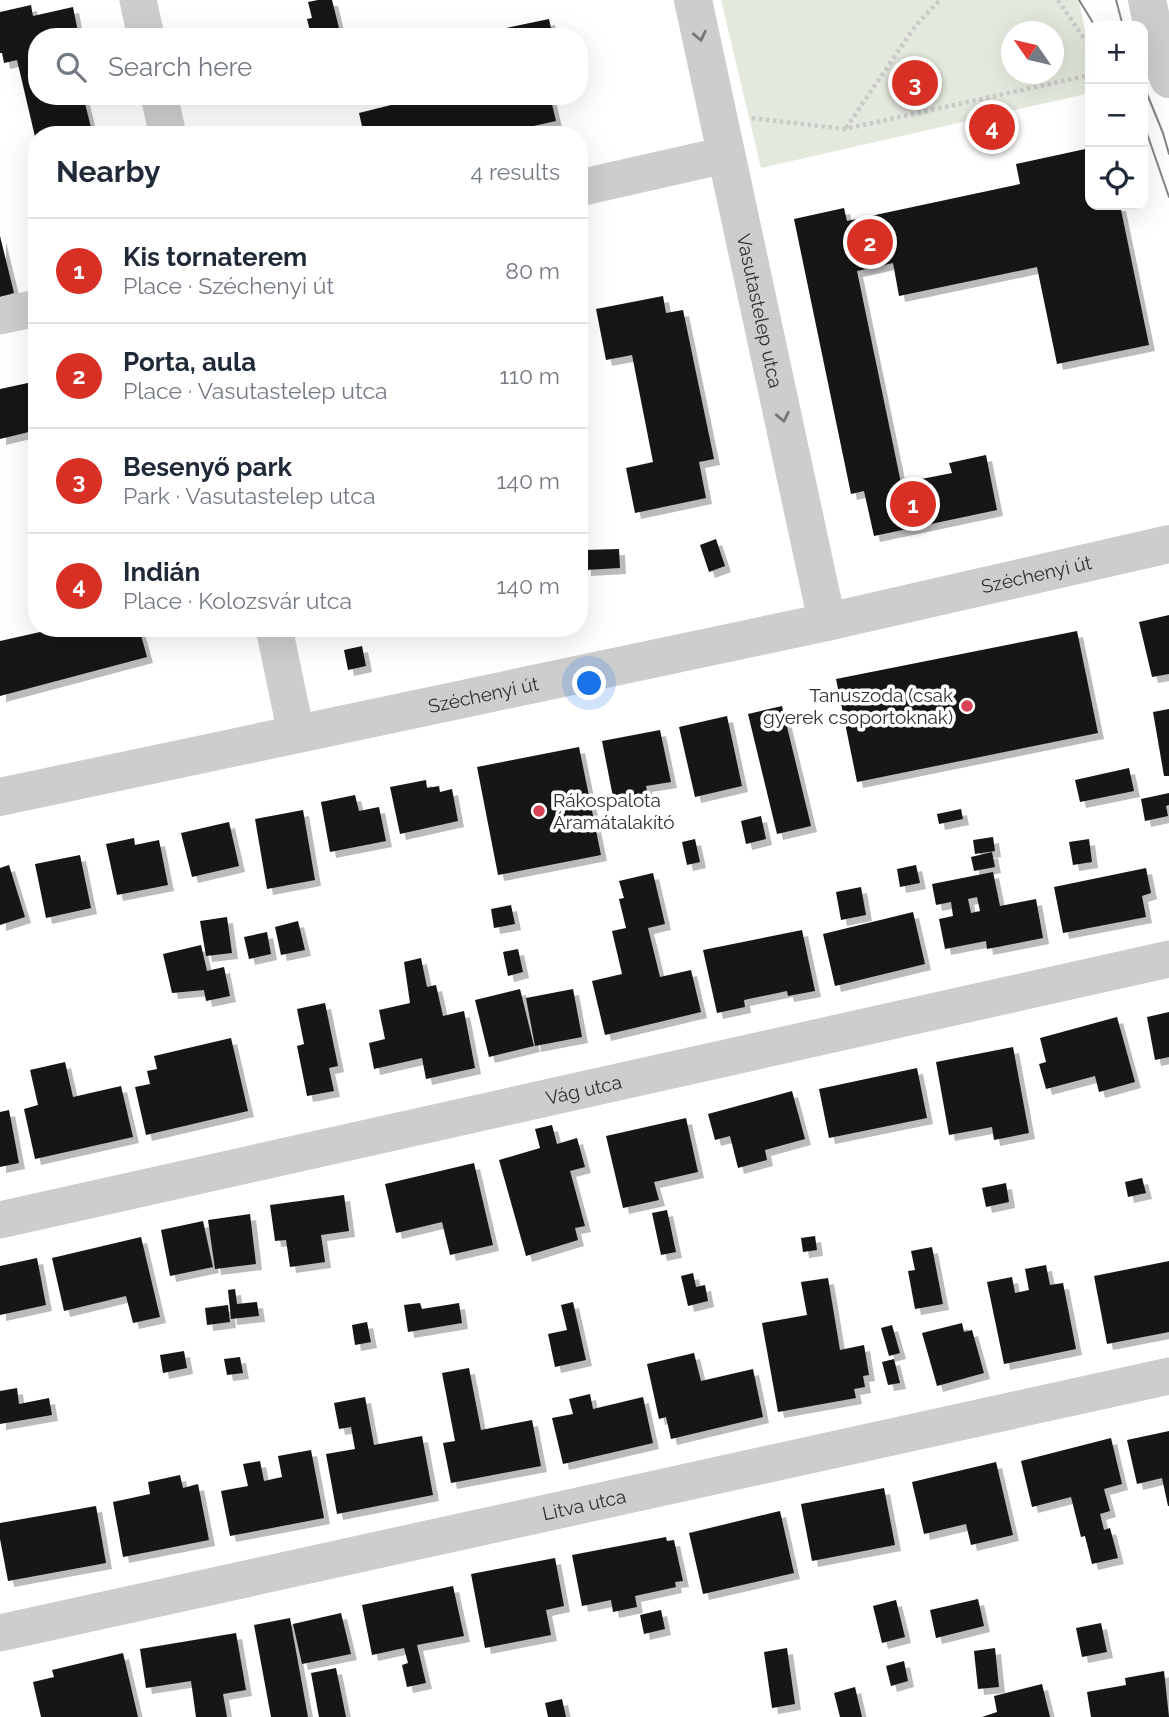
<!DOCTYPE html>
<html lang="en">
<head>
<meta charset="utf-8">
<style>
	:root { --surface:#fff; --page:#f6f6f7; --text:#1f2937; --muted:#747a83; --line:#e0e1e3; --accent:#d93025 }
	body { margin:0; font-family:Raleway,sans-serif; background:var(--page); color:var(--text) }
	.controls { position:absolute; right:21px; top:21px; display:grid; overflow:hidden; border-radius:14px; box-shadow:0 7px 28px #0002 }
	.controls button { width:63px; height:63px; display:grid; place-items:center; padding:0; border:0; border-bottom:2px solid var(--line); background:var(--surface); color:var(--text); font:35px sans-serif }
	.compass { position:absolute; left:1001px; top:21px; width:63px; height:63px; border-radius:50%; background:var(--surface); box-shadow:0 7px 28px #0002; rotate:304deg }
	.you { position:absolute; left:590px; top:684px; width:24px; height:24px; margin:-18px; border:5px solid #fff; border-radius:50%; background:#1a73e8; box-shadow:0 0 0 10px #1a73e833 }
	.badge { display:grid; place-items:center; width:46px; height:46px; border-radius:50%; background:var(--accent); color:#fff; font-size:23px; font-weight:700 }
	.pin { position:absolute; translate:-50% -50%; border:4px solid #fff; box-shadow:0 2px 7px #0006 }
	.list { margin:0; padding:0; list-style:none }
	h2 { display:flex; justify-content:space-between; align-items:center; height:91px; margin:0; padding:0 28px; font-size:30px }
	h2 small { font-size:23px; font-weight:400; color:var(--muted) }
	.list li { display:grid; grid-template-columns:46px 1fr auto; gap:21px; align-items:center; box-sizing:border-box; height:105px; padding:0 28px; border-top:2px solid var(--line) }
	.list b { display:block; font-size:26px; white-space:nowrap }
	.list p { margin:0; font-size:23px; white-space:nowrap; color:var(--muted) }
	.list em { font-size:23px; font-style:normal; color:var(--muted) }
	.icon { flex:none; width:38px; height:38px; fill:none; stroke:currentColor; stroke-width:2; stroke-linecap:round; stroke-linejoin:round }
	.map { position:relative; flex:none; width:1169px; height:1717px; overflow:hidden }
	.search { position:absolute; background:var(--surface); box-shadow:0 7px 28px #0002; left:28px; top:28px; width:560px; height:77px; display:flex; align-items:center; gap:18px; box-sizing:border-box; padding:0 24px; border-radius:28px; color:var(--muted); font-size:26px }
	.panel { position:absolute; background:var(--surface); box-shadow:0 7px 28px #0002; left:28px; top:126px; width:560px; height:511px; border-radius:28px }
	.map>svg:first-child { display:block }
	.green { fill:#e4e9dd; fill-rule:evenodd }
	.building { fill:#171717; fill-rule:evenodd; filter:url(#shadow) }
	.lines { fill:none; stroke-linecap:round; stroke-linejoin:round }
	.path { stroke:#cacaca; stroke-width:4.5; stroke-dasharray:3.5 3.5; stroke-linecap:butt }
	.minor { stroke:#cdcdcd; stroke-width:37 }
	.tertiary { stroke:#cdcdcd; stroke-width:38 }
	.tram { stroke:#858585; stroke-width:2 }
	.oneway { stroke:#777 }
	.poi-dot { fill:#d84257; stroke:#fff; stroke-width:2.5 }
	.labels { text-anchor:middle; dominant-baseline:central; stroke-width:7; stroke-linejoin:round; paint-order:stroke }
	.street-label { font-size:19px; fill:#303030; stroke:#fff }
	.poi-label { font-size:19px; fill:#303030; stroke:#fff; text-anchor:end }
</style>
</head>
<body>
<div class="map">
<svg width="1169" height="1717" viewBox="0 0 1169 1717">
	<defs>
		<filter id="shadow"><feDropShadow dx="6" dy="6" stdDeviation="0" flood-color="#0004"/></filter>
	</defs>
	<rect width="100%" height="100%" fill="#fff"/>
	<path class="green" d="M721,0H1079L1090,57V93L761,168ZM1012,32H1054V74H1012Z"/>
	<path class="building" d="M318,0H332L339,28L311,35L307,19L312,18L308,2Z
		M31,5L33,16L73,7L78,32L69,34V37H37V96H83L93,135H37L36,141L17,60L4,63L2,53H0V12Z
		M549,19L553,37H493L492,31Z
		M427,96H550L556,121L493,135H364L359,113Z
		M1090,148V205H1120L1149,345L1057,364L1037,267L899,296L893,263L857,271L901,483L952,473L949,463L986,455L997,510L874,536L864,491L851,494L794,219L844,208L847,221L1020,184L1016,164Z
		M0,236L14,293L0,297Z
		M663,296L666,313L683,310L714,459L699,462L706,498L635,513L626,468L653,462L632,355L606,360L596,309Z
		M37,381V430L0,439V389Z
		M716,539L725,566L709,572L700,545Z
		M619,549L620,568L585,570L584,550Z
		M1169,615V674L1152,677L1139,622Z
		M58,628H139L147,657L0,696V641Z
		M1077,631L1098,733L857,782L836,679Z
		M362,646L366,666L348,670L344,650Z
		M782,706L811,826L777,834L748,714Z
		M1169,709V776H1164L1153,712Z
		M727,716L742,786L695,797L679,727Z
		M660,730L671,782L646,786L648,795L614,802L602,741Z
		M579,747L601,855L498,875L477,767Z
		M1129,768L1134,791L1080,802L1075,780Z
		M426,780L427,788L439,786L440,792L452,789L458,821L400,834L390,787Z
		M1169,793V805L1166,806L1168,816L1145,821L1141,799Z
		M355,795L359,811L379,807L386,841L330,852L321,802Z
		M961,809L963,819L939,824L937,814Z
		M303,810L315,880L267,889L255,819Z
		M761,816L766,839L746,844L741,821Z
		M229,822L239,866L192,877L181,833Z
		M993,837L995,851L975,854L973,840Z
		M134,838L135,845L159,840L168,885L117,895L106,844Z
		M695,839L700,862L687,865L682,842Z
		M1089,839L1092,862L1073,865L1069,842Z
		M992,852L995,867L974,871L971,857Z
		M80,855L91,908L46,918L35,864Z
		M9,865L25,917L0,925V868Z
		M916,865L920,883L900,887L897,869Z
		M1146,868L1151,893L1142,896L1146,917L1063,933L1054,887Z
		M993,872L1000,906L1036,899L1043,938L987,949L986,941L945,949L939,919L953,916L951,902L936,905L932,884ZM977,897L980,911L971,913L968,899Z
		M653,873L665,924L648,928L660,977L691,970L701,1012L605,1035L592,981L622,974L612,931L626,928L619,899L624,898L619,881Z
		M861,887L866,915L841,920L836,892Z
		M511,905L515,924L494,928L491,909Z
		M913,912L925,964L835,986L823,934Z
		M227,917L232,953L206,956L200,921Z
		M298,921L305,950L281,955L275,927Z
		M802,930L815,991L788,996L787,991L744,1000L745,1007L717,1013L703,950Z
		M267,932L271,954L249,959L244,937Z
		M201,945L207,971L224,967L230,996L206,1001L204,990L172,993L163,954Z
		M518,949L523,972L508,976L503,952Z
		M421,958L427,987L436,985L443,1016L464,1011L475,1068L426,1079L422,1058L374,1069L369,1043L385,1039L379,1010L410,1003L404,962Z
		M520,989L534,1046L489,1057L475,1000Z
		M573,989L582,1037L535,1046L526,998Z
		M325,1003L338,1066L329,1068L334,1091L307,1096L297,1046L304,1044L297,1009Z
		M1169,1012V1057L1155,1060L1147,1017Z
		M1117,1017L1135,1082L1099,1092L1095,1076L1046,1089L1039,1064L1046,1062L1040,1038Z
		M231,1038L248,1111L146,1135L135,1087L150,1084L147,1071L157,1069L154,1056Z
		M1013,1047L1029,1133L994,1140L992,1127L949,1135L936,1062Z
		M65,1062L73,1097L121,1086L133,1137L35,1159L24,1109L38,1105L30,1070Z
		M917,1068L927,1118L829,1138L819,1089Z
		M792,1091L805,1139L765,1150L767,1160L738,1168L730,1136L715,1140L708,1114Z
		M9,1110L19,1163L0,1167V1112Z
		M686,1118L698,1172L654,1182L659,1200L623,1208L606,1136Z
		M552,1125L557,1144L577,1138L585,1167L570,1171L585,1226L575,1228L578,1240L526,1256L499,1160L540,1148L535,1129Z
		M474,1163L493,1245L450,1255L442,1222L396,1233L385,1184Z
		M1142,1178L1146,1193L1128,1197L1125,1182Z
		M1006,1183L1009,1202L986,1207L982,1188Z
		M344,1195L349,1231L321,1235L325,1262L290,1267L286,1240L275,1241L270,1205Z
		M667,1210L676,1252L661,1255L652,1213Z
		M250,1214L256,1264L215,1269L208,1220Z
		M203,1221L213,1267L170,1276L161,1230Z
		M815,1236L817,1250L803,1252L801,1238Z
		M141,1237L160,1317L133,1323L126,1296L64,1311L52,1258Z
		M932,1247L943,1304L915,1309L908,1271L915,1270L911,1251Z
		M37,1258L46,1305L0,1315V1266Z
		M1169,1261V1332L1107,1344L1094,1276Z
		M1046,1265L1050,1285L1063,1283L1076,1349L1004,1364L987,1282L1012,1277L1015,1293L1029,1290L1025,1269Z
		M693,1273L696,1287L705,1285L708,1301L688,1306L681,1276Z
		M828,1278L840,1350L864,1345L869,1375L863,1376L865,1387L854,1389L856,1398L778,1412L762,1323L807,1315L801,1282Z
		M235,1289L237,1304L257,1302L259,1316L231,1319L228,1290Z
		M573,1302L586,1360L555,1367L548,1334L567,1330L561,1305Z
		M420,1303L422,1309L459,1303L462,1323L408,1332L404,1305Z
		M228,1305L230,1322L207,1325L205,1308Z
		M367,1322L371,1342L355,1345L352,1325Z
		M962,1323L964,1332L972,1330L984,1373L937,1386L922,1333Z
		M892,1325L900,1353L889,1356L881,1328Z
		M184,1351L187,1368L163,1373L160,1355Z
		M694,1353L701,1381L753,1369L763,1417L671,1439L666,1417L659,1419L647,1364Z
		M240,1357L243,1373L227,1375L224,1359Z
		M894,1359L900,1383L888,1385L882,1362Z
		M469,1368L481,1430L532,1420L541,1466L451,1483L443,1443L455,1441L442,1373Z
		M17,1388L19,1404L49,1398L52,1415L0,1424V1391Z
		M590,1394L593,1409L643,1397L653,1443L563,1464L552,1418L573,1414L569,1399Z
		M365,1397L374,1445L422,1436L433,1495L337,1514L326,1454L355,1449L351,1427L339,1429L334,1403Z
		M1169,1431V1506H1168L1162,1478L1137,1484L1127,1440Z
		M1111,1438L1122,1484L1104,1489L1110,1511L1100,1514L1104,1530L1110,1528L1118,1558L1092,1564L1085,1536L1081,1537L1071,1497L1032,1507L1021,1461Z
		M311,1450L324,1518L230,1536L221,1491L248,1486L243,1464L260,1461L264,1481L282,1477L278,1456Z
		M996,1462L1013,1535L971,1545L966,1524L924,1534L912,1482Z
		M180,1475L183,1488L198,1484L209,1540L123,1557L113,1502L150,1494L148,1482Z
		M884,1488L895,1545L812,1561L801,1504Z
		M96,1506L106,1563L8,1581L0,1539V1523Z
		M780,1511L794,1573L703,1594L689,1533Z
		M666,1537L667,1541L674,1540L683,1581L675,1582L676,1587L635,1596L637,1607L613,1612L611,1600L582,1606L572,1555Z
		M555,1558L564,1606L546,1610L551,1635L485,1648L471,1574Z
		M453,1586L464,1636L417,1645L426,1683L407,1687L402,1665L408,1663L404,1648L372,1655L362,1605Z
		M978,1599L984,1626L936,1638L930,1610Z
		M896,1600L905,1637L882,1643L873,1606Z
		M661,1610L665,1629L644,1634L640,1615Z
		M341,1613L351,1654L302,1664L293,1624Z
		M290,1618L308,1717H271L254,1625Z
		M1101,1623L1107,1652L1082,1657L1076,1628Z
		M236,1633L246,1690L223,1694L227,1717H196L191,1681L146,1688L140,1649Z
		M787,1648L795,1704L772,1708L764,1652Z
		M995,1648L999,1687L978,1689L974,1651Z
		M123,1653L138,1717H41L33,1682L54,1677L52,1670Z
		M904,1661L908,1681L891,1686L886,1666Z
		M336,1668L346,1717H319L311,1673Z
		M1164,1671L1169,1717H1091L1087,1692L1126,1685L1125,1678Z
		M1042,1684L1050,1717H982L997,1712L994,1696Z
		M855,1687L862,1717H840L834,1693Z
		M562,1699L566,1717H548L545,1703Z"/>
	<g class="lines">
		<path class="path" d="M1058,0L1090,47
			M752,118L845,129L1090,75
			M846,128L916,25L940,0"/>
		<g class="minor">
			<path d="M138,0L146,37"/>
			<path d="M159,96L168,135"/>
			<path d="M579,188L725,155"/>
			<path d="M0,316L37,308"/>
			<path d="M274,628L296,733"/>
			<path id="s1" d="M0,1220L1169,959"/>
			<path id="s2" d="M0,1633L1169,1376"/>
		</g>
		<g class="tertiary">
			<path id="s3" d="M693,0L827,622"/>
			<path d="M1147,0L1158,51L1169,79"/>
			<path id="s4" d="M0,797L827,622L1169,544"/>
		</g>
		<path class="tram" d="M1079,0L1095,26
			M1116,0L1123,26
			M1143,84L1163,133L1169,154
			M1143,122L1169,197"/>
	</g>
	<defs><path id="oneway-chevron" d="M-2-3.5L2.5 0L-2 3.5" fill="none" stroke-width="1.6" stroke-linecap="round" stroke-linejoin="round" transform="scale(1.75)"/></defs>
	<g class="oneway">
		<use href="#oneway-chevron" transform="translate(700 36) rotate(78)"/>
		<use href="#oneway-chevron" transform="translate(783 417) rotate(78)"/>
	</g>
	<g class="poi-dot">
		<circle cx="967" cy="706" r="7"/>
		<circle cx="539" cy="811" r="7"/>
	</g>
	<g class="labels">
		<g class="street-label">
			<text stroke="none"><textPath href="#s3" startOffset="318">Vasutastelep utca</textPath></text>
			<text stroke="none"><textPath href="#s4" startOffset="1060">Széchenyi út</textPath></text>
			<text stroke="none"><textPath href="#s4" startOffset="494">Széchenyi út</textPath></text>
			<text stroke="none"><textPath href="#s1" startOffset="598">Vág utca</textPath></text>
			<text stroke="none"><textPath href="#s2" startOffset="598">Litva utca</textPath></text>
		</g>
		<g class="poi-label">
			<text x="953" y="695">Tanuszoda (csak<tspan x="953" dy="22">gyerek csoportoknak)</tspan></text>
			<text x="553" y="800" text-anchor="start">Rákospalota<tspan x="553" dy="22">Áramátalakító</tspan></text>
		</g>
	</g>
</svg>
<div class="controls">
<button>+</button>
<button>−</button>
<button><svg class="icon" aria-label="locate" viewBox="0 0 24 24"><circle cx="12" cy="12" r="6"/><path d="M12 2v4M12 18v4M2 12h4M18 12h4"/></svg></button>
</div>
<svg class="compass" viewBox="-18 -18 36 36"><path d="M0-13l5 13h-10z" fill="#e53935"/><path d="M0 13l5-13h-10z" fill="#747a83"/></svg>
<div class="you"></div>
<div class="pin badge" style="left:913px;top:504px">1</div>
<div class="pin badge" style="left:870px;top:242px">2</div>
<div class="pin badge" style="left:915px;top:83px">3</div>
<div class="pin badge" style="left:992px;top:127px">4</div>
<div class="search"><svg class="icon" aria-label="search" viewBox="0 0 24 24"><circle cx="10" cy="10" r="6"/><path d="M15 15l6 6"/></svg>Search here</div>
<section class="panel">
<h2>Nearby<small>4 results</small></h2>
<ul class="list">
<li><span class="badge">1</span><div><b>Kis tornaterem</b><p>Place · Széchenyi út</p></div><em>80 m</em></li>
<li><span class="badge">2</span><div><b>Porta, aula</b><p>Place · Vasutastelep utca</p></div><em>110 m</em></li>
<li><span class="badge">3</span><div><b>Besenyő park</b><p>Park · Vasutastelep utca</p></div><em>140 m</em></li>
<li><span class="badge">4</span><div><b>Indián</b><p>Place · Kolozsvár utca</p></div><em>140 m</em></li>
</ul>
</section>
</div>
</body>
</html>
